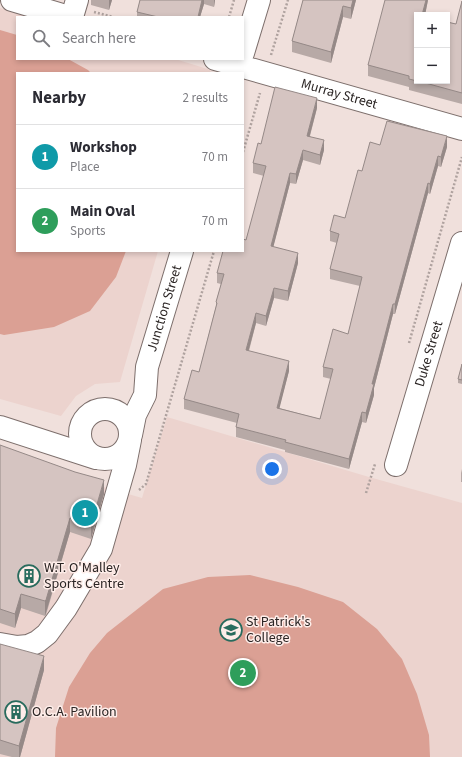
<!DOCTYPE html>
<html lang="en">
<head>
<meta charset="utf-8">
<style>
	:root { --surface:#fff; --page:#f2f2f3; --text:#2b2b33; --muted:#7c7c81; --line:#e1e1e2; --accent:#ea580c }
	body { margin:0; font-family:"Source Sans 3",sans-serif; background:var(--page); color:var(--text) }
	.controls { position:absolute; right:12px; top:12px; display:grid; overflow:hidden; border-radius:0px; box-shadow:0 2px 6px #0003 }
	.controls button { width:36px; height:36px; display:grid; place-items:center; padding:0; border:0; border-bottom:1px solid var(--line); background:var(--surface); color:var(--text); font:20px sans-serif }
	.you { position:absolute; left:272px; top:469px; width:14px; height:14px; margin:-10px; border:3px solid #fff; border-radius:50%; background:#1a73e8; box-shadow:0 0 0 6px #1a73e833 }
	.badge { display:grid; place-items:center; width:26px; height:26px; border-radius:50%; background:var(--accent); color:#fff; font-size:13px; font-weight:700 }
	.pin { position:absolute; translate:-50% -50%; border:2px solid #fff; box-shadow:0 1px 4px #0006 }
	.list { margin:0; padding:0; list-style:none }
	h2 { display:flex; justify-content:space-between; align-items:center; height:52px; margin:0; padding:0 16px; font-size:17px }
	h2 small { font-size:13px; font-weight:400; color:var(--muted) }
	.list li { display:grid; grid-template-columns:26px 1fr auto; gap:12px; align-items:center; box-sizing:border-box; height:64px; padding:0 16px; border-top:1px solid var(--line) }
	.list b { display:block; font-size:15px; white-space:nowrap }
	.list p { margin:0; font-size:13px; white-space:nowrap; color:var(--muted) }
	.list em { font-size:13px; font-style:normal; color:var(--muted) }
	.icon { flex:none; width:22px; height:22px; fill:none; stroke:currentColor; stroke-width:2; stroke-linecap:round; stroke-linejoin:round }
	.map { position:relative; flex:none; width:462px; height:757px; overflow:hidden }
	.search { position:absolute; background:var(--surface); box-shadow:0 2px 6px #0003; left:16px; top:16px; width:228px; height:44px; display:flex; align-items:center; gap:10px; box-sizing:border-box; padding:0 14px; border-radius:0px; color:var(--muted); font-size:15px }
	.panel { position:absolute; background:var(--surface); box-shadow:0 2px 6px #0003; left:16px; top:72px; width:228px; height:180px; border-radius:0px }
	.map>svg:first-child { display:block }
	.built { fill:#ecd3ce }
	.green { fill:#dba094 }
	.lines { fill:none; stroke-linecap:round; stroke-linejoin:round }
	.minor-casing { stroke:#7d6f6c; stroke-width:24 }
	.path { stroke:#afa29f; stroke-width:2.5; stroke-dasharray:2 2; stroke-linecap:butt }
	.minor { stroke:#fff; stroke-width:22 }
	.wall { fill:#b7a9a6 }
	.shaded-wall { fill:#958987 }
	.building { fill:#d5c4c1; stroke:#958987 }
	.labels { text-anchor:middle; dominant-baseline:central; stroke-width:3; stroke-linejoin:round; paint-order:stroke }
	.street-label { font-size:14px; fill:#2b2524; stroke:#feede9 }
	.poi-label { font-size:14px; fill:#2b2524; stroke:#feede9; text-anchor:start }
</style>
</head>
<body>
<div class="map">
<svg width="462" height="757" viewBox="0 0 462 757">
	<rect width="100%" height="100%" fill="#f0e0dc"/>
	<path class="built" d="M0,8L30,17H17V59H175L211,70L210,73H17V251H158L120,382L95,384L76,396L61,416L0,399Z
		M167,417L369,477L462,503V757H0V457L142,498Z"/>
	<path class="green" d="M0,30L17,35V59H68L88,70L91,73H17V251H126L116,277L90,311L54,327L4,335L0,334Z
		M250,575L298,587L343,602L377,629L402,659L417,694L429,735L430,757H55L56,728L69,687L90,653L107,633L163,589L208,577Z"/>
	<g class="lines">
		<g class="minor-casing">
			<g id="minor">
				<path d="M12,0L69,17"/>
				<path d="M72,17L77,0"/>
				<path d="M243,53L259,0"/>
				<path id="s1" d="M215,59L462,129"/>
				<circle cx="105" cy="434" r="25"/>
				<path d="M0,427L96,458"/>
				<path id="s2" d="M131,435L135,415L145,395L147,367L182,251"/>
				<path id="s3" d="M396,465L462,243"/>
				<path d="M0,644L17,647L28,646L37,642L47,634L66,608L101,549L125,465L130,440"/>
			</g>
		</g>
		<path class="path" d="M94,12L113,17
			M229,17L234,0
			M271,55L288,0
			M243,152L260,93
			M409,343L462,157
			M139,490L146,484L214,251
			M366,493L375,464"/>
		<use href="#minor" class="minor"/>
	</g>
	<path class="wall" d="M91,0H112L109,10L91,5Z
		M140,0H215L214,7L204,4L200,17H137V12Z
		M303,0H356L351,19L343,17L331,63L292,52V41Z
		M428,0L425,15H417L456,24L462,1V104L409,90V87L368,76V65Z
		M317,108L310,136L324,150L320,165L303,160L296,184L290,183L273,247L298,263L288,301L274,298L266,326L256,323L249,351L289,371L279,408L320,419L331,379L323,377V367L348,334L360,286L330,279V269L337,243L330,241V231L345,218L362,171L380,145L447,147L441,167L438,166L430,194L428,193L395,314H393L384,349L374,388V395L366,423L362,422L349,469L285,452V450L236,437V427L237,423L184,409V399L199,372L216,306V302L221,284L217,283V273L246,240L264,176L253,173V163L261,144Z
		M462,364V384L458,383V379Z
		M0,445L104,494L91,539L70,532L46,615L45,616L21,608L15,628L0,623Z
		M462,469V482H461V473Z
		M0,644L44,670L20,757H12L0,754Z"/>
	<path class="shaded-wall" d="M109,0H112L109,10Z
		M202,0H204V4L200,17H198Z
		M214,0H215L214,7Z
		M353,0H356L351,19V8Z
		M426,0H428L425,15H422Z
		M343,6V17L331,63V52Z
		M317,98V108L307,146V136Z
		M447,136V147L441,167V157Z
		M324,140V150L320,165V155Z
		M303,150V160L296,184V174Z
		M438,156V166L430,194V184Z
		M290,173V183L271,256V246Z
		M428,183V193L395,314V304Z
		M298,253V263L288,301V291Z
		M274,288V298L266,326V316Z
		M393,304V314L374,388V395L366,423V413L372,384Z
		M256,313V323L246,360V350Z
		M289,361V371L277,418V408Z
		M362,412V422L349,469V459Z
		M104,480V494L91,539V525Z
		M70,518V532L45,616V601Z
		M21,594V608L15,628V614Z
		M44,656V670L20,757H19V746Z"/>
	<path class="building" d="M140,0H202L198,17H158L137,12Z
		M303,0H353L351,8L343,6L331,52L292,41Z
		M385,0H426L422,15H417V81L409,79V76L368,65Z
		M462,1V93L418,81H447V22L456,24Z
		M275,87L317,98L307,136L324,140L320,155L303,150L296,174L290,173L271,246L298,253L288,291L274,288L266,316L256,313L246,350L289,361L277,408L320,419L333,369L323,367L333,329L348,334L362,277L330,269L339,234L330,231L334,215L345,218L358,170L362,171L370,142L380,145L387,121L447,136L441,157L438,156L430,184L428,183L395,304H393L384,339L372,384H374L366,413L362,412L349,459L285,442L286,440L236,427L239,414L184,399L192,370L199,372L217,303L216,302L224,274L217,273L223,251H243V239L246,240L266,166L253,163L258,143L261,144Z
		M462,364V380L458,379Z
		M0,445L75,472L104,480L91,525L70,518L46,600L45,601L21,594L15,614L0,609Z
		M0,644L44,656L19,746L0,740Z"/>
	<defs>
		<g id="building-ring" transform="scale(1.15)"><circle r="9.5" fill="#feede9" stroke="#286b5d" stroke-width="1.5"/><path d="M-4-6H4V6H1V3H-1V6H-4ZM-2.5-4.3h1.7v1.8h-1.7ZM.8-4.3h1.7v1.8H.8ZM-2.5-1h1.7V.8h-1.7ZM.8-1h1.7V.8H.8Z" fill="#286b5d"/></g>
		<g id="school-ring" transform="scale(1.15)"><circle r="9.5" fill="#feede9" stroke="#286b5d" stroke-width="1.5"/><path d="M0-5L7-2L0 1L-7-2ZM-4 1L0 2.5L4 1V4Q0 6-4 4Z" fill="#286b5d"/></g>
	</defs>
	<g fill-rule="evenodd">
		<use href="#building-ring" x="29" y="576"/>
		<use href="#school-ring" x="231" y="630"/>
		<use href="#building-ring" x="16" y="712"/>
	</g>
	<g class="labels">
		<g class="street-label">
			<text stroke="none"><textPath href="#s1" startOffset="129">Murray Street</textPath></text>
			<text stroke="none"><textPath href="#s2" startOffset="132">Junction Street</textPath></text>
			<text stroke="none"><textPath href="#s3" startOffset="116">Duke Street</textPath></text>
		</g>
		<g class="poi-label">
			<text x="44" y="568">W.T. O'Malley<tspan x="44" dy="16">Sports Centre</tspan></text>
			<text x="246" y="622">St Patrick's<tspan x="246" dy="16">College</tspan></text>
			<text x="32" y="712">O.C.A. Pavilion</text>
		</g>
	</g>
</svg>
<div class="controls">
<button>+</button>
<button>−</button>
</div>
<div class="you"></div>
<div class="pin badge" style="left:85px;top:513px;background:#0f9aa8">1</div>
<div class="pin badge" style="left:243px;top:673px;background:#2e9e5b">2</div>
<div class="search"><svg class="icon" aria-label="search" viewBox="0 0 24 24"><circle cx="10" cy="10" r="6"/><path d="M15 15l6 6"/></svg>Search here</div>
<section class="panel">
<h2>Nearby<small>2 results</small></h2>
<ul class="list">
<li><span class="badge" style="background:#0f9aa8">1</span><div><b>Workshop</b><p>Place</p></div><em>70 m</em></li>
<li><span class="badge" style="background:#2e9e5b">2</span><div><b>Main Oval</b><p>Sports</p></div><em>70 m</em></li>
</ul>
</section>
</div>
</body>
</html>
